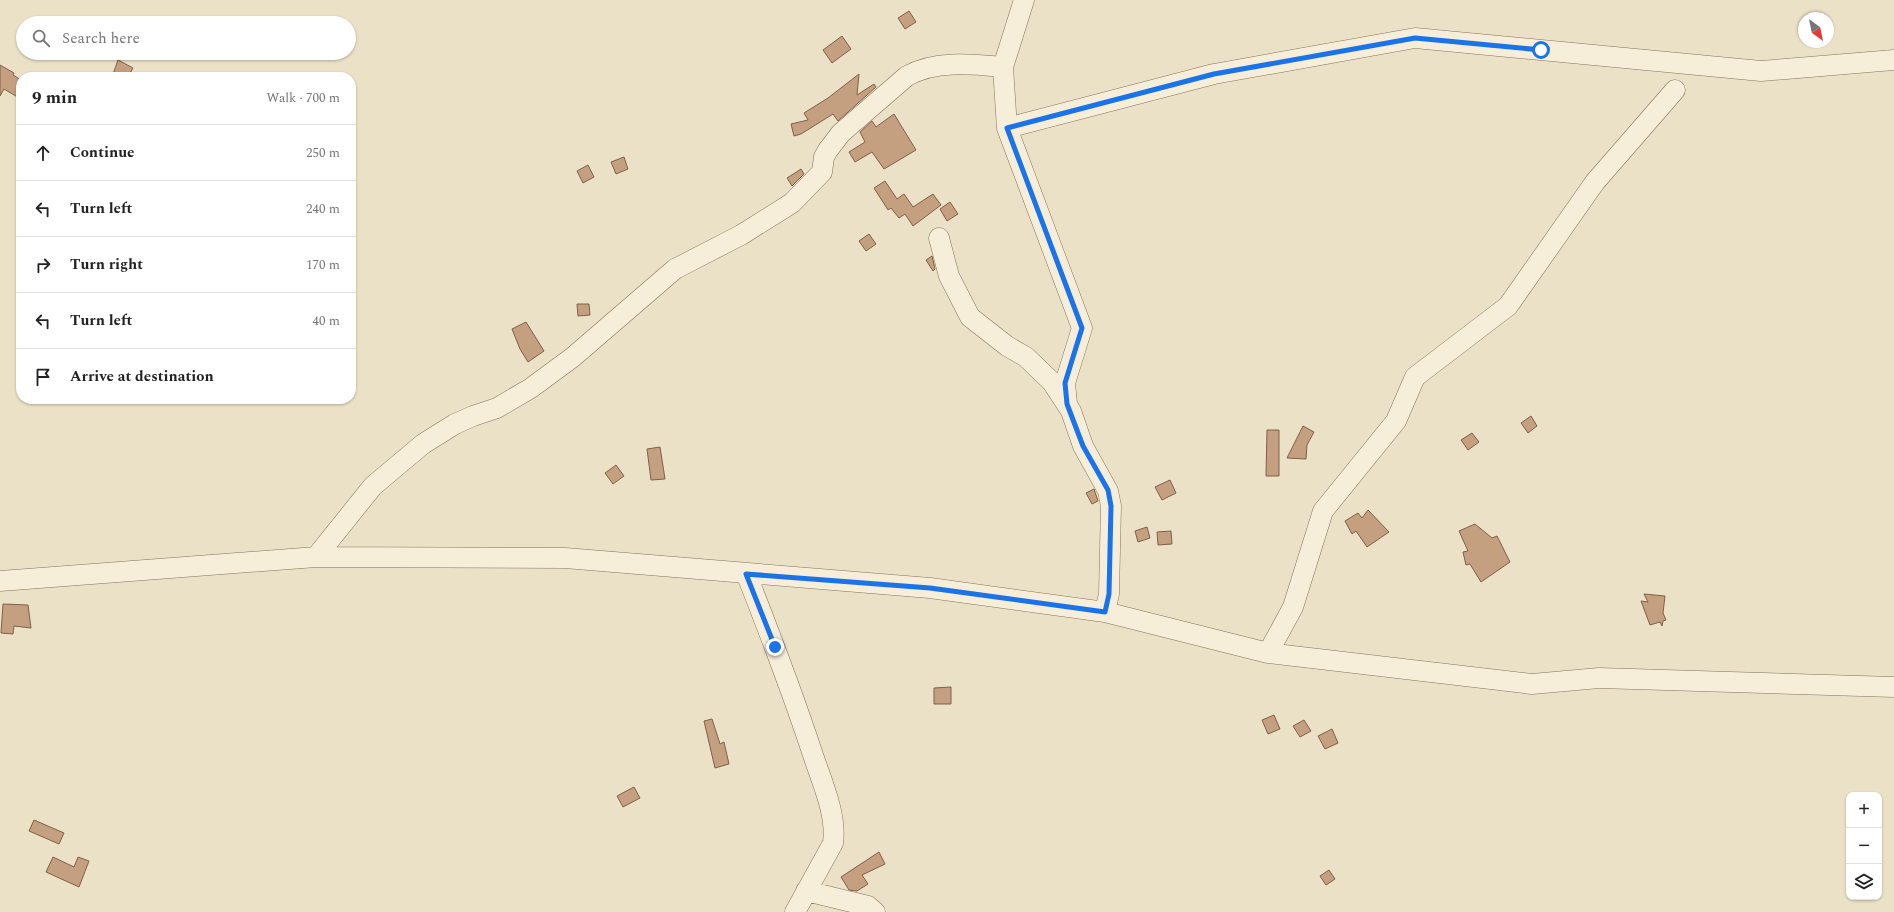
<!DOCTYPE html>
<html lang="en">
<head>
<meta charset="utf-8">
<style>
	:root { --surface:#fff; --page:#f2f2f2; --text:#222; --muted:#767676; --line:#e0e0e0 }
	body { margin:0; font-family:Spectral,serif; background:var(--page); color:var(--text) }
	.controls { position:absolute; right:12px; bottom:12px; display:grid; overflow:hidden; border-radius:8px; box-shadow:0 1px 3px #0004 }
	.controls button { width:36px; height:36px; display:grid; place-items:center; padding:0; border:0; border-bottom:1px solid var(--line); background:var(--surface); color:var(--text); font:20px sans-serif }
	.compass { position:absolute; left:1798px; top:12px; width:36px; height:36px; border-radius:50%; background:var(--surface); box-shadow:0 1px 3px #0004; rotate:147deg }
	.stop { position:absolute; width:12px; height:12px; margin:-9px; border:3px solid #1a73e8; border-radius:50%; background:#fff }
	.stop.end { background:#1a73e8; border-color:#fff; box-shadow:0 1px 4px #0008 }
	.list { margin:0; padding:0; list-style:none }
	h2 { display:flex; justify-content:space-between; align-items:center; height:52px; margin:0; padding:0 16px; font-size:17px }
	h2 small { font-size:13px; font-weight:400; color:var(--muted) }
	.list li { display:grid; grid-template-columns:26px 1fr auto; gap:12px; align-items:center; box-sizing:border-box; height:56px; padding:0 16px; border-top:1px solid var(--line) }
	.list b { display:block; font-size:15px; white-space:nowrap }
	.list em { font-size:13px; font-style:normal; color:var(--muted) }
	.icon { flex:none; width:22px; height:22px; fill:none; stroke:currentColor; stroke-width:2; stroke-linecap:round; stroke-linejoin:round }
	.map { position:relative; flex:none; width:1894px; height:912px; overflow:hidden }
	.search { position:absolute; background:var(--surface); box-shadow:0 1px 3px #0004; left:16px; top:16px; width:340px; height:44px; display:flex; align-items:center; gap:10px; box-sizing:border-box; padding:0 14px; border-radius:22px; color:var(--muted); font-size:15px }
	.panel { position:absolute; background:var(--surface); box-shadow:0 1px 3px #0004; left:16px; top:72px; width:340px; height:332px; border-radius:16px }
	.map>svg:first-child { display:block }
	.building { fill:#c49f80; stroke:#816046 }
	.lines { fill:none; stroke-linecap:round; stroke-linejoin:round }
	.minor-casing { stroke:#84745e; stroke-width:21 }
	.minor { stroke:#f6eed9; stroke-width:20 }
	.route { stroke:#1a73e8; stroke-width:5 }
</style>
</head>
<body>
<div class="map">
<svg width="1894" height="912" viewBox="0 0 1894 912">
	<rect width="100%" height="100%" fill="#eae1c7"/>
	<path class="building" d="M909,11L916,22L905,29L898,18Z
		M842,36L851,49L832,63L823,50Z
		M118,60L133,68L128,77H112Z
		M0,65L14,73L13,75L21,80V99L4,89L0,96Z
		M859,74L857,95L874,84L876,87L838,121L833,114L801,134L794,136L791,124L808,120L804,113L828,98Z
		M894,114L916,150L884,169L872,152L855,162L849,152L865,142L860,132L872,121L876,127Z
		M624,157L628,169L616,174L611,162Z
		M588,165L594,177L583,183L577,171Z
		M801,169L804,174L792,186L787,178Z
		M885,181L897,199L904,194L913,207L933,194L941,205L913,226L905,214L899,218L891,208L888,210L874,188Z
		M950,202L958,214L947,221L940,209Z
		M869,234L876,244L866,251L859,241Z
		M932,256L935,269L933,271L926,260Z
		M577,304H589L590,315L578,316Z
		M526,322L544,351L528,362L520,349L512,329Z
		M1531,416L1537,426L1528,433L1521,423Z
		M1303,426L1314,432L1307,445L1306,459L1287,458Z
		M1267,430H1279V476H1266Z
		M1472,433L1479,442L1468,450L1461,440Z
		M660,447L665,479L651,480L647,449Z
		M616,465L624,476L613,484L605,473Z
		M1170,480L1176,493L1162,500L1155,487Z
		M1094,489L1098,501L1092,504L1086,493Z
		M1368,510L1389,532L1367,547L1356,531L1352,534L1345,521L1358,513L1362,518Z
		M1475,524L1492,538L1497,536L1510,562L1481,582L1470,564L1466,565L1463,552L1468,551L1459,531Z
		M1147,527L1150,538L1138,542L1135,531Z
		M1171,531L1172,544L1158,545L1157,532Z
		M1644,594L1665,596L1663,613L1666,620L1663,621L1662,626L1660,622L1650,625L1641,601L1648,602Z
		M3,604L28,605L31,628L14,626L13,634L1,633Z
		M951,687V704H934V688Z
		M1274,715L1280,729L1268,734L1262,720Z
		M712,719L720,744L724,742L729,764L715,768L704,721Z
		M1304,720L1311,731L1300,737L1293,726Z
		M1332,729L1338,743L1325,749L1318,736Z
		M634,787L640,798L623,807L617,796Z
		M34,820L64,833L59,844L29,831Z
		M879,852L885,864L862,875L868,884L857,891L849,890L841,877Z
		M53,857L74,867L78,857L89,861L79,887L46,872Z
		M1329,870L1335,879L1326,885L1320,876Z"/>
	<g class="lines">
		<g class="minor-casing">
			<path id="minor" d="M1024,0L1003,67L1007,128L1082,328L1065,383L1067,404
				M1007,128L1214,74L1415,38L1761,71L1894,60
				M939,238L949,276L970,317L1007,346L1026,357L1052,382L1071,411L1083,446L1108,491L1111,506L1109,594L1105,612
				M316,557L373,486L423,444L455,424L473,416L497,408L531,388L573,357L675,269L741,235L792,203L822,172L824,157L828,150L841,133L907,76C935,60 972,64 1003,67
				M746,573C770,634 793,694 813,755C822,782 837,815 833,843L795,912
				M0,581L316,557L565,558L930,588L1105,612L1268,653L1532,684L1599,678L1894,687
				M1268,653L1293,607L1323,511L1396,421L1415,377L1508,306L1595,182L1675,90
				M806,891L868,906L875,912"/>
		</g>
		<use href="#minor" class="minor"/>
	</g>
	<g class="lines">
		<path class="route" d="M775,647L746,574L930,588L1105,612L1109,594L1111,506L1108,490L1083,446L1067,404L1065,383L1082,328L1007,128L1214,74L1415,38L1541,50"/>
	</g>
</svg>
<div class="controls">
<button>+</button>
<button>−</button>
<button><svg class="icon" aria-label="layers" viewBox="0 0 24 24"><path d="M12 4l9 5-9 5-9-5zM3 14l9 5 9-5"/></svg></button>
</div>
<svg class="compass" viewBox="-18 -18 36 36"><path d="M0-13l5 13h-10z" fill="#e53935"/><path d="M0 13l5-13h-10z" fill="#767676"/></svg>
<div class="stop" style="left:1541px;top:50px"></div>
<div class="stop end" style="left:775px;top:647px"></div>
<div class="search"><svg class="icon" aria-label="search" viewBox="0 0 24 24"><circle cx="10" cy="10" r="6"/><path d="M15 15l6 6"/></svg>Search here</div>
<section class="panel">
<h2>9 min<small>Walk · 700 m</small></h2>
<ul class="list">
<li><svg class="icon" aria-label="ahead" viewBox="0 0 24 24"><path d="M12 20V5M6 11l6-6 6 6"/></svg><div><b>Continue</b></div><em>250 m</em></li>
<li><svg class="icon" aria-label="left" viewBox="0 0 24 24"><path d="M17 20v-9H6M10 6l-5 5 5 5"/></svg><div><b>Turn left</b></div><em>240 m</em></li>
<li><svg class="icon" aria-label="right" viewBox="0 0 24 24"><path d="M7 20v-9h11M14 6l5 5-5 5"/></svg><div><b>Turn right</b></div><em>170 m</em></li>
<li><svg class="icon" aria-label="left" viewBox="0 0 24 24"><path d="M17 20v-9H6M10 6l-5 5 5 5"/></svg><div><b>Turn left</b></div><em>40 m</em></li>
<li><svg class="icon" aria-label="arrive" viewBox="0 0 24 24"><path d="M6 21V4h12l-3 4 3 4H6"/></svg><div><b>Arrive at destination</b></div></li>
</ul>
</section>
</div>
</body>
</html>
